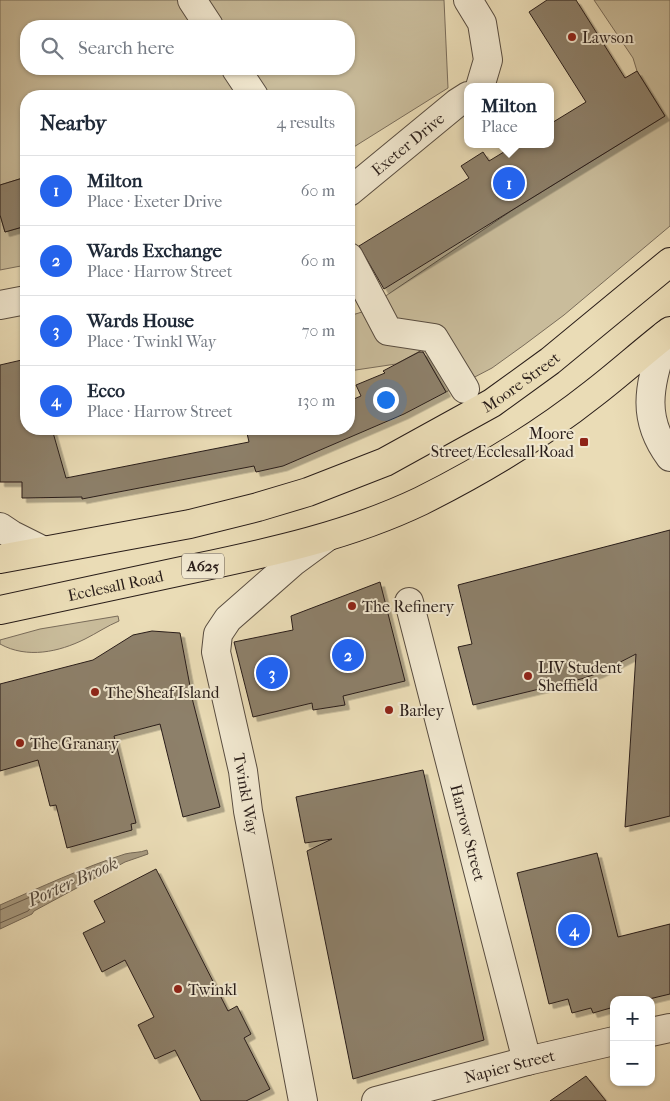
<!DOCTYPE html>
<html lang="en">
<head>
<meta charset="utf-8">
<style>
	:root { --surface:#fff; --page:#f2f2f3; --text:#1f2937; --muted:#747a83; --line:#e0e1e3; --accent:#2563eb }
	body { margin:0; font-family:"IM FELL French Canon",serif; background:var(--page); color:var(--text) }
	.controls { position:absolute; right:15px; bottom:15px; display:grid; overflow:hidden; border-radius:10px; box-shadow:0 1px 4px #0004 }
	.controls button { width:45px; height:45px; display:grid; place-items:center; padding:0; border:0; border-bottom:1px solid var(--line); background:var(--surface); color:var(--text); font:25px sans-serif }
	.you { position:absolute; left:385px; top:399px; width:18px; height:18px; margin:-12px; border:4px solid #fff; border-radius:50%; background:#1a73e8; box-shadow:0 0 0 8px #1a73e833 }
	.badge { display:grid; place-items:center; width:32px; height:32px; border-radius:50%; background:var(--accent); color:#fff; font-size:16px; font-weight:700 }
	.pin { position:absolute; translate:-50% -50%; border:2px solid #fff; box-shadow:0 1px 5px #0006 }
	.popup { position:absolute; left:464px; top:83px; width:90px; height:65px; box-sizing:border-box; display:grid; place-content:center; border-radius:10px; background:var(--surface); filter:drop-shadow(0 1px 4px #0005); font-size:16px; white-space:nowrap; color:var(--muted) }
	.popup b { font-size:19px; color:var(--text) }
	.popup::after { content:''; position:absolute; left:50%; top:100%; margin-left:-10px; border:10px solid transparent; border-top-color:var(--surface) }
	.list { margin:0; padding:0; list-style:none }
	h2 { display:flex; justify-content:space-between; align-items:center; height:65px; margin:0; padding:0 20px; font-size:21px }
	h2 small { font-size:16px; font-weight:400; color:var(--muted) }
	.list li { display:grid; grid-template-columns:32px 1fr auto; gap:15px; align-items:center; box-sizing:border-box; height:70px; padding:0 20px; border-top:1px solid var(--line) }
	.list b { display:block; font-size:19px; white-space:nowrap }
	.list p { margin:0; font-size:16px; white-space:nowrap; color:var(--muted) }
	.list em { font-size:16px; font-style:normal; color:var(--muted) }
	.icon { flex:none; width:28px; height:28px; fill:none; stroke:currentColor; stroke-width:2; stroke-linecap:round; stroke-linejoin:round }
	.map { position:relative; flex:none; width:670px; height:1101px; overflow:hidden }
	.search { position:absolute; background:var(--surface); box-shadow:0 1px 4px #0004; left:20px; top:20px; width:335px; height:55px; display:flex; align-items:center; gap:12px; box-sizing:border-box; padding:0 18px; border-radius:20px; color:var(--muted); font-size:19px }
	.panel { position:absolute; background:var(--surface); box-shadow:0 1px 4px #0004; left:20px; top:90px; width:335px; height:345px; border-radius:20px }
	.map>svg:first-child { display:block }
	.green { fill:#c9bc9b; stroke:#796c5a; fill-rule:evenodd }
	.water { fill:#a89b81; stroke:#756957 }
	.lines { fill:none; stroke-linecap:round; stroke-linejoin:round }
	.shore { stroke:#685c4d; stroke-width:1 }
	.building { fill:#8d806b; stroke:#291d19; filter:url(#shadow) }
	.street-casing { stroke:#594d40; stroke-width:30 }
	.primary-casing { stroke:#291d19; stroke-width:30 }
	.street { stroke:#f1e8d0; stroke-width:28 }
	.primary { stroke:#eadcb6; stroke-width:28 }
	.poi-dot { fill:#8f2418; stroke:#f1e8d0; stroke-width:2 }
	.labels { text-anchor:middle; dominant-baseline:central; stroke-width:4; stroke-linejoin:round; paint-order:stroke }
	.shield { fill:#f1e8d0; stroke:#655a50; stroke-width:1 }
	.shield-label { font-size:15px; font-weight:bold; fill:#291d19 }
	.poi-label { font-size:16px; fill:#291d19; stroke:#f1e8d0; text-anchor:start }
	.street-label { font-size:16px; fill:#291d19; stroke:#f1e8d0 }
	.water-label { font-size:18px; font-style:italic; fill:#55493d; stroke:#f1e8d0 }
</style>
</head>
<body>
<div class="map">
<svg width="670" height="1101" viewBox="0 0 670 1101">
	<defs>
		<filter id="shadow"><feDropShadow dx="4.5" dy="4.5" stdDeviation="0" flood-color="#0004"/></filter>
	</defs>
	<rect width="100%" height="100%" fill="#eadcb6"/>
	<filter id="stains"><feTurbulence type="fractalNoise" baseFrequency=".004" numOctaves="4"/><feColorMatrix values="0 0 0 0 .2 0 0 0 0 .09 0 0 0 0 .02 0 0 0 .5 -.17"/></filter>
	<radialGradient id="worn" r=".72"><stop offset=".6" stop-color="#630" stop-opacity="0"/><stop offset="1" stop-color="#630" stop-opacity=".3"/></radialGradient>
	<path class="green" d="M0,0H444L448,88L349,150V96H26V177L0,185ZM26,26H349V69H26Z
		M594,0H670V226L564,315L524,345L492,368L446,392L422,350L396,364L349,371V316L362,312L514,209L665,116L637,71L633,58Z
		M0,215L5,232L26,226V265L0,270Z
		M118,616L119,621C107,626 97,633 85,639C59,652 27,659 0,644V640L40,629Z"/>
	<path class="water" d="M147,850L148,854L125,862L34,911L32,914L0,929V905C41,887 82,868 125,854C132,852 140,853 147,850Z"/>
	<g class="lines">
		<path class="shore" d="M0,910L72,879L75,880L74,883L32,906L28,911L0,923"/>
	</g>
	<path class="building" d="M547,0H576L625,78L637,71L665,116L384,289L359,246L469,178L461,166L483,152L489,161L517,144H550V124L586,102L529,12Z
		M26,177V226L5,232L0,215V185Z
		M419,352H423L446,392L404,414L283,466L256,472L254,466L82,499V497L22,498V482H0V365L26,359V429H52L66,478L249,442L246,429H349V401L361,396L356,385L385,373L383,371Z
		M670,530V816L625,827L636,654L599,673L581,679L473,705L458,647L472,644L458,585Z
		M380,582L405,681L343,696L345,705L313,710L312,703L253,717L234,642L293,630L291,616Z
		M152,631L180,633L193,702L220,807L183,817L160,724L114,736L136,823L131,824L132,830L67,848L56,805L50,806L38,760L0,771V684L93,660L133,635Z
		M423,770L484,1040L353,1079L307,851L332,839L305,843L296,797Z
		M597,853L618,937L670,924V994L645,1000H614V1007L593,1013L591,1008L572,1013L568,999L549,1004L517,873Z
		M156,869L228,1011L237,1006L251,1034L244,1038L270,1089L246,1101H201L175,1050L155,1059L138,1025L154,1017L125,960L102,972L83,933L105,922L94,901Z
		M586,1076L606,1101H550Z"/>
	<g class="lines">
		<g class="street-casing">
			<g id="street">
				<path d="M192,0L209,26"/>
				<path d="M468,0L482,23L488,60L480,87"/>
				<path d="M236,69L254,96"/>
				<path id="s1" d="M349,192L457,103L468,96"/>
				<path d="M349,257L388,331L434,338L465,389"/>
				<path d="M0,305L26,300"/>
				<path d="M665,335C652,381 638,414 670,457"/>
				<path d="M0,527L12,535L42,550"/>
				<path id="s2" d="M409,602L527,1061"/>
				<path d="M651,1032L670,1028"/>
				<path d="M303,1101L248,811L243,771L216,652L218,634L228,619L293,562L327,537"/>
				<path id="s3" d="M376,1101L527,1061L614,1041"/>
			</g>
		</g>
		<g class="primary-casing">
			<g id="primary">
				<path id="s4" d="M0,559L190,524L258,507L308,492L385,462L492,403L550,361L670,262"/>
				<path id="s5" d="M0,610C65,596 131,582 196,568C272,552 350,535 421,501C481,471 541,435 594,393C620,373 644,351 670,331"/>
			</g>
		</g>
		<use href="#street" class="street"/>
		<use href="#primary" class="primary"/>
	</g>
	<g class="poi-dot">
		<circle cx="572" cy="37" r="5"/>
		<rect x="579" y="437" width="10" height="10" rx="2.5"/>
		<circle cx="352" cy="606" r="5"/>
		<circle cx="528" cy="676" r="5"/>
		<circle cx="95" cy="692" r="5"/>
		<circle cx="389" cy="710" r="5"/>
		<circle cx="20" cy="743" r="5"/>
		<circle cx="178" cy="989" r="5"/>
	</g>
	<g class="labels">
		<rect class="shield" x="182" y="553.5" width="42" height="25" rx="4"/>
		<g class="shield-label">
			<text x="203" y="566">A625</text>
		</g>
		<g class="poi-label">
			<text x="582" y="37">Lawson</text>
			<text x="574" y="433" text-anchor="end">Moore<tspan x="574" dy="18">Street/Ecclesall Road</tspan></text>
			<text x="362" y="606">The Refinery</text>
			<text x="538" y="667">LIV Student<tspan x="538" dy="18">Sheffield</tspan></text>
			<text x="105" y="692">The Sheaf Island</text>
			<text x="399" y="710">Barley</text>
			<text x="30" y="743">The Granary</text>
			<text x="188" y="989">Twinkl</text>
		</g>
		<g class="street-label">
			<text stroke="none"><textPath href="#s1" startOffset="76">Exeter Drive</textPath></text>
			<text stroke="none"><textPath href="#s4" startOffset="556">Moore Street</textPath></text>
			<text stroke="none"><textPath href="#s5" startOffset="118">Ecclesall Road</textPath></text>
			<text transform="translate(246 794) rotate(80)">Twinkl Way</text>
			<text stroke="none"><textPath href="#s2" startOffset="238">Harrow Street</textPath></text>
			<text stroke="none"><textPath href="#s3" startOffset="138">Napier Street</textPath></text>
		</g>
		<g class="water-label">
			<text transform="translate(73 882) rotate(-24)">Porter Brook</text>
		</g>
	</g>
	<rect width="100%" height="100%" filter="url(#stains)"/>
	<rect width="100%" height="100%" fill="url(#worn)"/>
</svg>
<div class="controls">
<button>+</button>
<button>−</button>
</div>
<div class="you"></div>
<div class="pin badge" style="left:509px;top:183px">1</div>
<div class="popup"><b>Milton</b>Place</div>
<div class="pin badge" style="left:348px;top:655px">2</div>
<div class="pin badge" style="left:272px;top:673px">3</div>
<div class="pin badge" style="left:574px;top:930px">4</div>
<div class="search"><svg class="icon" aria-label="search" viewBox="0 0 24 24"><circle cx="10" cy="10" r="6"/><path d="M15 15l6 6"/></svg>Search here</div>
<section class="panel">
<h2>Nearby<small>4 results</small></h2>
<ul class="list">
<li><span class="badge">1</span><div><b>Milton</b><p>Place · Exeter Drive</p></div><em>60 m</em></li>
<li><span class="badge">2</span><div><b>Wards Exchange</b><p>Place · Harrow Street</p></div><em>60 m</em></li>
<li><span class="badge">3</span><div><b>Wards House</b><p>Place · Twinkl Way</p></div><em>70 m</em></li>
<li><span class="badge">4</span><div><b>Ecco</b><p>Place · Harrow Street</p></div><em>130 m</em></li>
</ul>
</section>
</div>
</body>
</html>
